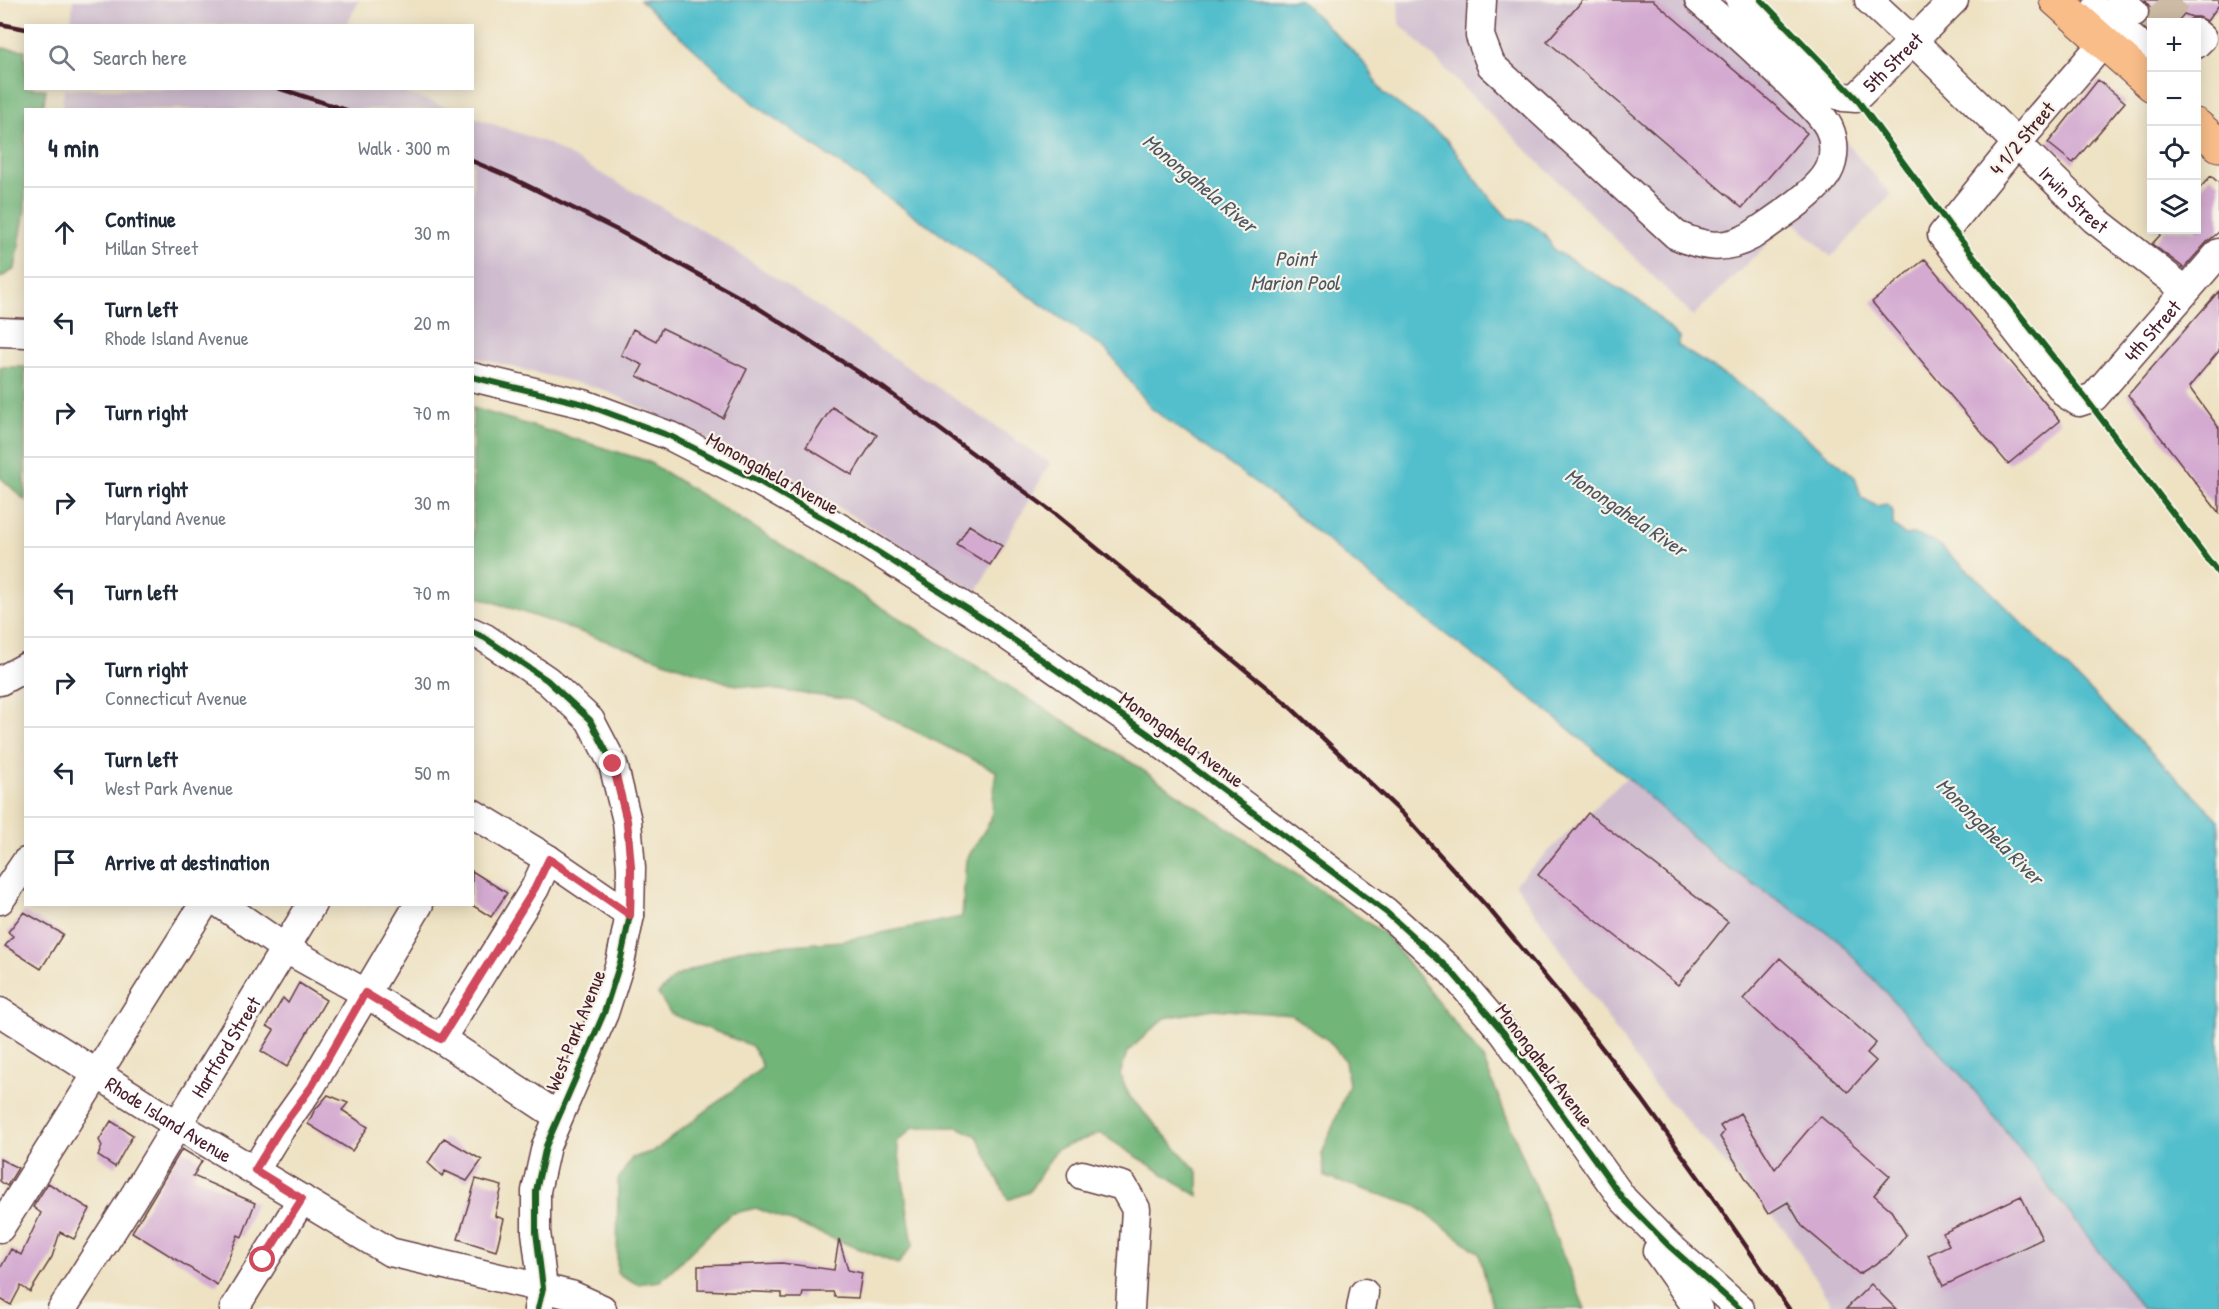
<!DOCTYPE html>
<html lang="en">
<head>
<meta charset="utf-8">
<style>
	:root { --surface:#fff; --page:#f2f2f3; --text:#1f2937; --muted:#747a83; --line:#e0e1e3 }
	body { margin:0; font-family:"Patrick Hand",sans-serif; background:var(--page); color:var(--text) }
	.controls { position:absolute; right:18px; top:18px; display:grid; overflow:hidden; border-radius:0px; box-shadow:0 3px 15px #0003 }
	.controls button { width:54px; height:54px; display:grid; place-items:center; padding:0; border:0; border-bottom:2px solid var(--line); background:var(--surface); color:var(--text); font:30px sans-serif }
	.stop { position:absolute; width:18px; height:18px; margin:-14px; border:4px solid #d1495b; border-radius:50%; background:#fff }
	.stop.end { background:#d1495b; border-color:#fff; box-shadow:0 2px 6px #0008 }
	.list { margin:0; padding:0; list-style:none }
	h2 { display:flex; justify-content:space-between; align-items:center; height:78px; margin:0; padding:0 24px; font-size:26px }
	h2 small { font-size:20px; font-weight:400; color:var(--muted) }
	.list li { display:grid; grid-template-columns:39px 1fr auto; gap:18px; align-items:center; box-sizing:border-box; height:90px; padding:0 24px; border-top:2px solid var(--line) }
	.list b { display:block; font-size:22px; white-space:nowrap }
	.list p { margin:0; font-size:20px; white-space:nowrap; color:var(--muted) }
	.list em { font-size:20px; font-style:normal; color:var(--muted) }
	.icon { flex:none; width:33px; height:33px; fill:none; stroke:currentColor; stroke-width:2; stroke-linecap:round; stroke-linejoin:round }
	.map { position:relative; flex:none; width:2219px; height:1309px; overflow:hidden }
	.search { position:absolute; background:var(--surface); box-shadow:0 3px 15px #0003; left:24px; top:24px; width:450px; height:66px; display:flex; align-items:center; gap:15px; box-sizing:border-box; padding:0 21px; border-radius:0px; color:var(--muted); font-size:22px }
	.panel { position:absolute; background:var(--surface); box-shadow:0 3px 15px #0003; left:24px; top:108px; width:450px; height:798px; border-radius:0px }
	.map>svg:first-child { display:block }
	.industrial { fill:#cfbdcf }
	.forest { fill:#71b579; stroke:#5e6a52; stroke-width:1.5 }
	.water { fill:#53bfcc; stroke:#4e6f7c; stroke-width:1.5 }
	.building { fill:#d4aad1 }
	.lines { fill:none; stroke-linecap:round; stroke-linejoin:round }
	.minor-tunnel { stroke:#cdbba5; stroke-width:28; stroke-dasharray:28 14; stroke-linecap:butt }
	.minor-casing { stroke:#633c42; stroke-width:31 }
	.major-casing { stroke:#633c42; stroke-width:35 }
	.minor { stroke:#fff; stroke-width:28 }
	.major { stroke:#f8bd89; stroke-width:33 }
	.rail { stroke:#4a1f2b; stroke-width:4.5 }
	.cycleway-casing { stroke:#f7f3e8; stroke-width:10 }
	.cycleway { stroke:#1b5e20; stroke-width:6 }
	.route { stroke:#d1495b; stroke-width:8 }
	.labels { text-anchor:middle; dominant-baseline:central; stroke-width:4.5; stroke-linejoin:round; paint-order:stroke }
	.street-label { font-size:20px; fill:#4a1f2b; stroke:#f7f3e8 }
	.water-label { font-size:21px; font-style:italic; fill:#4d5763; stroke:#f7f3e8 }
</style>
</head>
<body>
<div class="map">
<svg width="2219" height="1309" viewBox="0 0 2219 1309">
	<rect width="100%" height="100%" fill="#f7f3e8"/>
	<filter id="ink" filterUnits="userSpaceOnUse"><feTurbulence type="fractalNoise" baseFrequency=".0167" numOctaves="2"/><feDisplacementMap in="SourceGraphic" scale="12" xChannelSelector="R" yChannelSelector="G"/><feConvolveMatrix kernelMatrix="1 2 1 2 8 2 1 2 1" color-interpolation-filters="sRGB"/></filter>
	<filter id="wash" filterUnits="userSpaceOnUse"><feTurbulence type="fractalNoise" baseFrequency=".008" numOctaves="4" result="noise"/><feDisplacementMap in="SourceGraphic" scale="24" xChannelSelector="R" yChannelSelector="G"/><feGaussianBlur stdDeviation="1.35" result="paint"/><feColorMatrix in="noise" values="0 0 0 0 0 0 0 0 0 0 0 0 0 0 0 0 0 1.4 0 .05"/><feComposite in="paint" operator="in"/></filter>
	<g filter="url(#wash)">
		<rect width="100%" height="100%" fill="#eee2c3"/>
		<path class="industrial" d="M73,0H359L347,25H71Z
			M1398,0H1722L1799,77L1854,152L1891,195L1831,257L1792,220L1693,316L1399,23Z
			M64,89L393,88L452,109H62Z
			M473,117L547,143L719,240L1050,463L976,593L794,479L601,389L473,357Z
			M1627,777L1720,862L1836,938L1970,1085L2120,1278L2142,1309H1834L1786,1231L1651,1082L1515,883Z"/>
		<path class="forest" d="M0,48L25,50L26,88L46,89L43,109L26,110L25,210L15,269L0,278Z
			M0,367H25V500L0,477Z
			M473,408L647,461L1135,765L1386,935L1483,1059L1585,1309H1493L1479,1253L1416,1206L1325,1177L1322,1154L1349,1085L1345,1061L1329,1041L1291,1015L1213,1009L1165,1018L1127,1052L1120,1075L1130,1097L1198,1172V1196L1100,1133L1056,1150L1029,1192L1008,1200L977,1136L958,1127H914L897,1142L913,1245L898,1264L756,1208L730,1214L660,1281L637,1284L617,1273L618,1180L632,1158L654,1151L763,1067L752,1046L671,1014L658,994L675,977L741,949L842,941L962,917L966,860L991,820L996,771L852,700L731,684L473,595Z"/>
		<path class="water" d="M640,0H1300L1354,52L1368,68L1384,94L1446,139L1489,197L1508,218L1528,222L1544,233L1554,250L1646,305L1680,339L1677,345L1750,392L1855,477L1861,497L1876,506L1887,504L1893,511V525L1904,535L1913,534L1934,541L1982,583L2219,820V1309H2142L2120,1278L1970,1085L1836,938L1720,862L1627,777L1535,701L1393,595L1267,491L1152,409C1144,398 1136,389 1128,378C1118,367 1116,359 1104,348L757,106Z"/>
		<g id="blocks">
			<path class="building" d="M1583,0H1653L1807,133L1742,208L1547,41Z
				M2145,0H2219V5L2207,21L2199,17H2192L2184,14L2177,22H2151V33L2142,26L2146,23L2150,15V7Z
				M2098,80L2125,102L2073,163L2048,143Z
				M2211,176L2219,183V232L2207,242L2184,268L2152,244L2165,230H2196V192Z
				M1925,259L2060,421L2008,464L1872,302Z
				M2219,291V351L2189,387L2219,428V513L2128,395Z
				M662,328L747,369L723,418L637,376L643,365L621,355L633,329L656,341Z
				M832,407L877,435L852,475L806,447Z
				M969,525L1002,546L990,565L957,545Z
				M1588,813L1728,922L1678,985L1538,875Z
				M472,871L507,893L491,917L472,905Z
				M24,912L63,934L41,969L5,946L13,936L8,932Z
				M1780,958L1876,1043L1867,1053L1876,1061L1848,1092L1743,999Z
				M299,983L326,1000L287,1067L261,1051L274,1030L267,1026L283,998L288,1003Z
				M328,1095L348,1103L342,1110L368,1127L352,1151L308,1124L314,1111Z
				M1740,1113L1775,1169L1820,1116L1890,1176L1874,1195L1890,1209L1906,1235L1890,1255L1859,1274L1802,1226L1788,1202L1768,1214L1720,1137L1724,1132L1720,1126Z
				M111,1121L133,1135L115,1167L98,1156L102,1146L99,1140Z
				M444,1138L482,1160L467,1181L445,1171L442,1176L428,1163Z
				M182,1149L202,1161L193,1176L255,1203L242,1237L238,1235L217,1285L132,1232Z
				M0,1159L18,1168L7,1186L0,1181Z
				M476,1179L502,1186L495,1216L504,1219L496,1251L458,1239Z
				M48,1183L90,1209L74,1239L60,1232L52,1257L30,1292L21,1286L11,1305L0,1299V1269L11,1249L21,1255L41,1213L33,1207Z
				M2021,1196L2042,1239L1943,1286L1928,1255L1949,1245L1943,1233Z
				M839,1239L848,1270L862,1273L858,1298L835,1297L833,1292H803L802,1298H782V1293L698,1290V1266L782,1263L834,1270Z
				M1871,1284L1896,1309H1846Z"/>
		</g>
	</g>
	<g filter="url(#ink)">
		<use href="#blocks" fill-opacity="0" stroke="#633c42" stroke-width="1.5"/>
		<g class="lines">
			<path class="minor-tunnel" d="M2158,0L2180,19
				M2134,12L2152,28"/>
			<g class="minor-casing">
				<g id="minor">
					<path d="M1482,0L1480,36L1491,65L1676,235C1703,247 1724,251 1751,236C1772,221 1816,194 1828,172C1835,160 1835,141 1829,128C1822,114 1807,101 1796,90C1765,59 1732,29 1699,0"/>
					<path id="s1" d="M1740,0L1820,88L1843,97L1856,98L1954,0"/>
					<path id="s2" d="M1869,0L1913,41L2094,219L2185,290"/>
					<path d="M2121,0L2134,12"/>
					<path d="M2096,9L2152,55"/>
					<path d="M2196,33L2202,38L2196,44"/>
					<path id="s3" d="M2104,42L2016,144L1942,235L2066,394L2079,402L2094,397L2219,253"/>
					<path d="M0,332L26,333"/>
					<path d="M472,377L584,404L670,436L760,482L845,531L985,620L1147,733L1386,912L1451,971L1504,1033L1623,1199L1668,1245L1740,1309"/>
					<path d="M472,632L485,638L547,680L590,720L613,764L627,821L631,868L630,915L620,963L604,1013L546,1146L536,1191V1232L543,1288L538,1309"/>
					<path d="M0,681L26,667"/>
					<path d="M472,813L548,859L630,915"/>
					<path d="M0,900L26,862"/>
					<path d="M221,904L286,949L365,993L441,1039L558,1116"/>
					<path id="s4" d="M0,1012L176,1124L390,1252L571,1295L602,1309"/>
					<path d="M441,1039L535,888L548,859"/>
					<path d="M255,1170L279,1131L311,1086L419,904"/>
					<path d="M1082,1175L1123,1186L1136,1209L1130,1309"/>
					<path d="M0,1228L204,904"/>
					<path d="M1657,1251L1698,1309"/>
					<path id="s5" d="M62,1309L131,1201L312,904"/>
					<path d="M234,1309L302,1199"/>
					<path d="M1361,1309L1364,1293"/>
				</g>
			</g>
			<g class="major-casing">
				<path id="major" d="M2056,0L2152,85
					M2196,125L2219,145"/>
			</g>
			<use href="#minor" class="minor"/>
			<use href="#major" class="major"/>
			<path class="rail" d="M0,24L26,29
				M278,88L346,110
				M472,161L512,178L619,231L752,304L885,389L1054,513L1288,705L1403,814L1489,909L1563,998L1642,1099L1711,1195L1789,1309"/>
			<g class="cycleway-casing">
				<path id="cycleway" d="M1761,0L1856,98L1949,225L2087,400L2219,574
					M472,377L584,404L670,436L760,482L845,531L985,620L1147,733L1386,912L1451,971L1504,1033L1623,1199L1668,1245L1740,1309
					M472,632L485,638L547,680L590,720L613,764L627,821L631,868L630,915L620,963L604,1013L546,1146L536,1191V1232L543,1288L538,1309"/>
			</g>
			<use href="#cycleway" class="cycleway"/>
		</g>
	</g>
	<g class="lines" filter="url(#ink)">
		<path class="route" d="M263,1260L302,1199L255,1170L279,1131L312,1086L365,993L441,1039L535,888L549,859L630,915L631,868L627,821L613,764"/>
	</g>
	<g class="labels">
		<g class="street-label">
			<text stroke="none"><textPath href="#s1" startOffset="208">5th Street</textPath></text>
			<text transform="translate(2022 138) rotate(-50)">4 1/2 Street</text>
			<text stroke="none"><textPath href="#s2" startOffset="286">Irwin Street</textPath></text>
			<text stroke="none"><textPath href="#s3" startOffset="573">4th Street</textPath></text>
			<text transform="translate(773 473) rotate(29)">Monongahela Avenue</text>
			<text transform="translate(1182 739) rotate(36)">Monongahela Avenue</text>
			<text transform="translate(575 1030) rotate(-68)">West Park Avenue</text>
			<text stroke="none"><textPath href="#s5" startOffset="309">Hartford Street</textPath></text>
			<text transform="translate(1545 1065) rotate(53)">Monongahela Avenue</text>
			<text stroke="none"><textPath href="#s4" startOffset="200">Rhode Island Avenue</textPath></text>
		</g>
		<g class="water-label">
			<text transform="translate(1200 183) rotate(40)">Monongahela River</text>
			<text x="1295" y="258">Point<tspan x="1295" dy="24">Marion Pool</tspan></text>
			<text transform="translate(1626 512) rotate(34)">Monongahela River</text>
			<text transform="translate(1990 831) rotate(45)">Monongahela River</text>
		</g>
	</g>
</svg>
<div class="controls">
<button>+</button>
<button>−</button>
<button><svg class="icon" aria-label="locate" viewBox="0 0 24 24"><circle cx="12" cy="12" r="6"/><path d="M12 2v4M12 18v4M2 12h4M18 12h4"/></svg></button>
<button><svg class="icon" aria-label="layers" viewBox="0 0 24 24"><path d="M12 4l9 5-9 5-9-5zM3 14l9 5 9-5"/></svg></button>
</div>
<div class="stop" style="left:263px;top:1260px"></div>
<div class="stop end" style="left:613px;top:764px"></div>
<div class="search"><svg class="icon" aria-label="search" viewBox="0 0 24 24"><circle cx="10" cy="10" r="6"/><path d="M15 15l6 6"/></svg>Search here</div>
<section class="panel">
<h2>4 min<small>Walk · 300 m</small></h2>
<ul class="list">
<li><svg class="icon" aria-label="ahead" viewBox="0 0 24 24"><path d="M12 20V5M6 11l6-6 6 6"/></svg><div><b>Continue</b><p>Millan Street</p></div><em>30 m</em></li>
<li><svg class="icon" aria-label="left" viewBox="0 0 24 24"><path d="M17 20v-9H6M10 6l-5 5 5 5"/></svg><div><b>Turn left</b><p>Rhode Island Avenue</p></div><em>20 m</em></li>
<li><svg class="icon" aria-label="right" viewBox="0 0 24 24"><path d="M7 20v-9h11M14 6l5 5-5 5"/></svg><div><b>Turn right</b></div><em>70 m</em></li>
<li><svg class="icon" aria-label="right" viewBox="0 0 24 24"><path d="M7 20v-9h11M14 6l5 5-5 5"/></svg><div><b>Turn right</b><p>Maryland Avenue</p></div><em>30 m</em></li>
<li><svg class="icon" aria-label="left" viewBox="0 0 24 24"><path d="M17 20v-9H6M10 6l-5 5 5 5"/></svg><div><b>Turn left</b></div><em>70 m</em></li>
<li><svg class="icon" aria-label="right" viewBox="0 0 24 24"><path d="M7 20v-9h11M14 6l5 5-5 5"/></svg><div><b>Turn right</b><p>Connecticut Avenue</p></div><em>30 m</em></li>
<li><svg class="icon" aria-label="left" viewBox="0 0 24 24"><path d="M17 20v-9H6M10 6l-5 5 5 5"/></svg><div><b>Turn left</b><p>West Park Avenue</p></div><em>50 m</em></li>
<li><svg class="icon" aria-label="arrive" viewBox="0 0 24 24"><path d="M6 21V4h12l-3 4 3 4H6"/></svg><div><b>Arrive at destination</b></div></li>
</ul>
</section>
</div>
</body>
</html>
